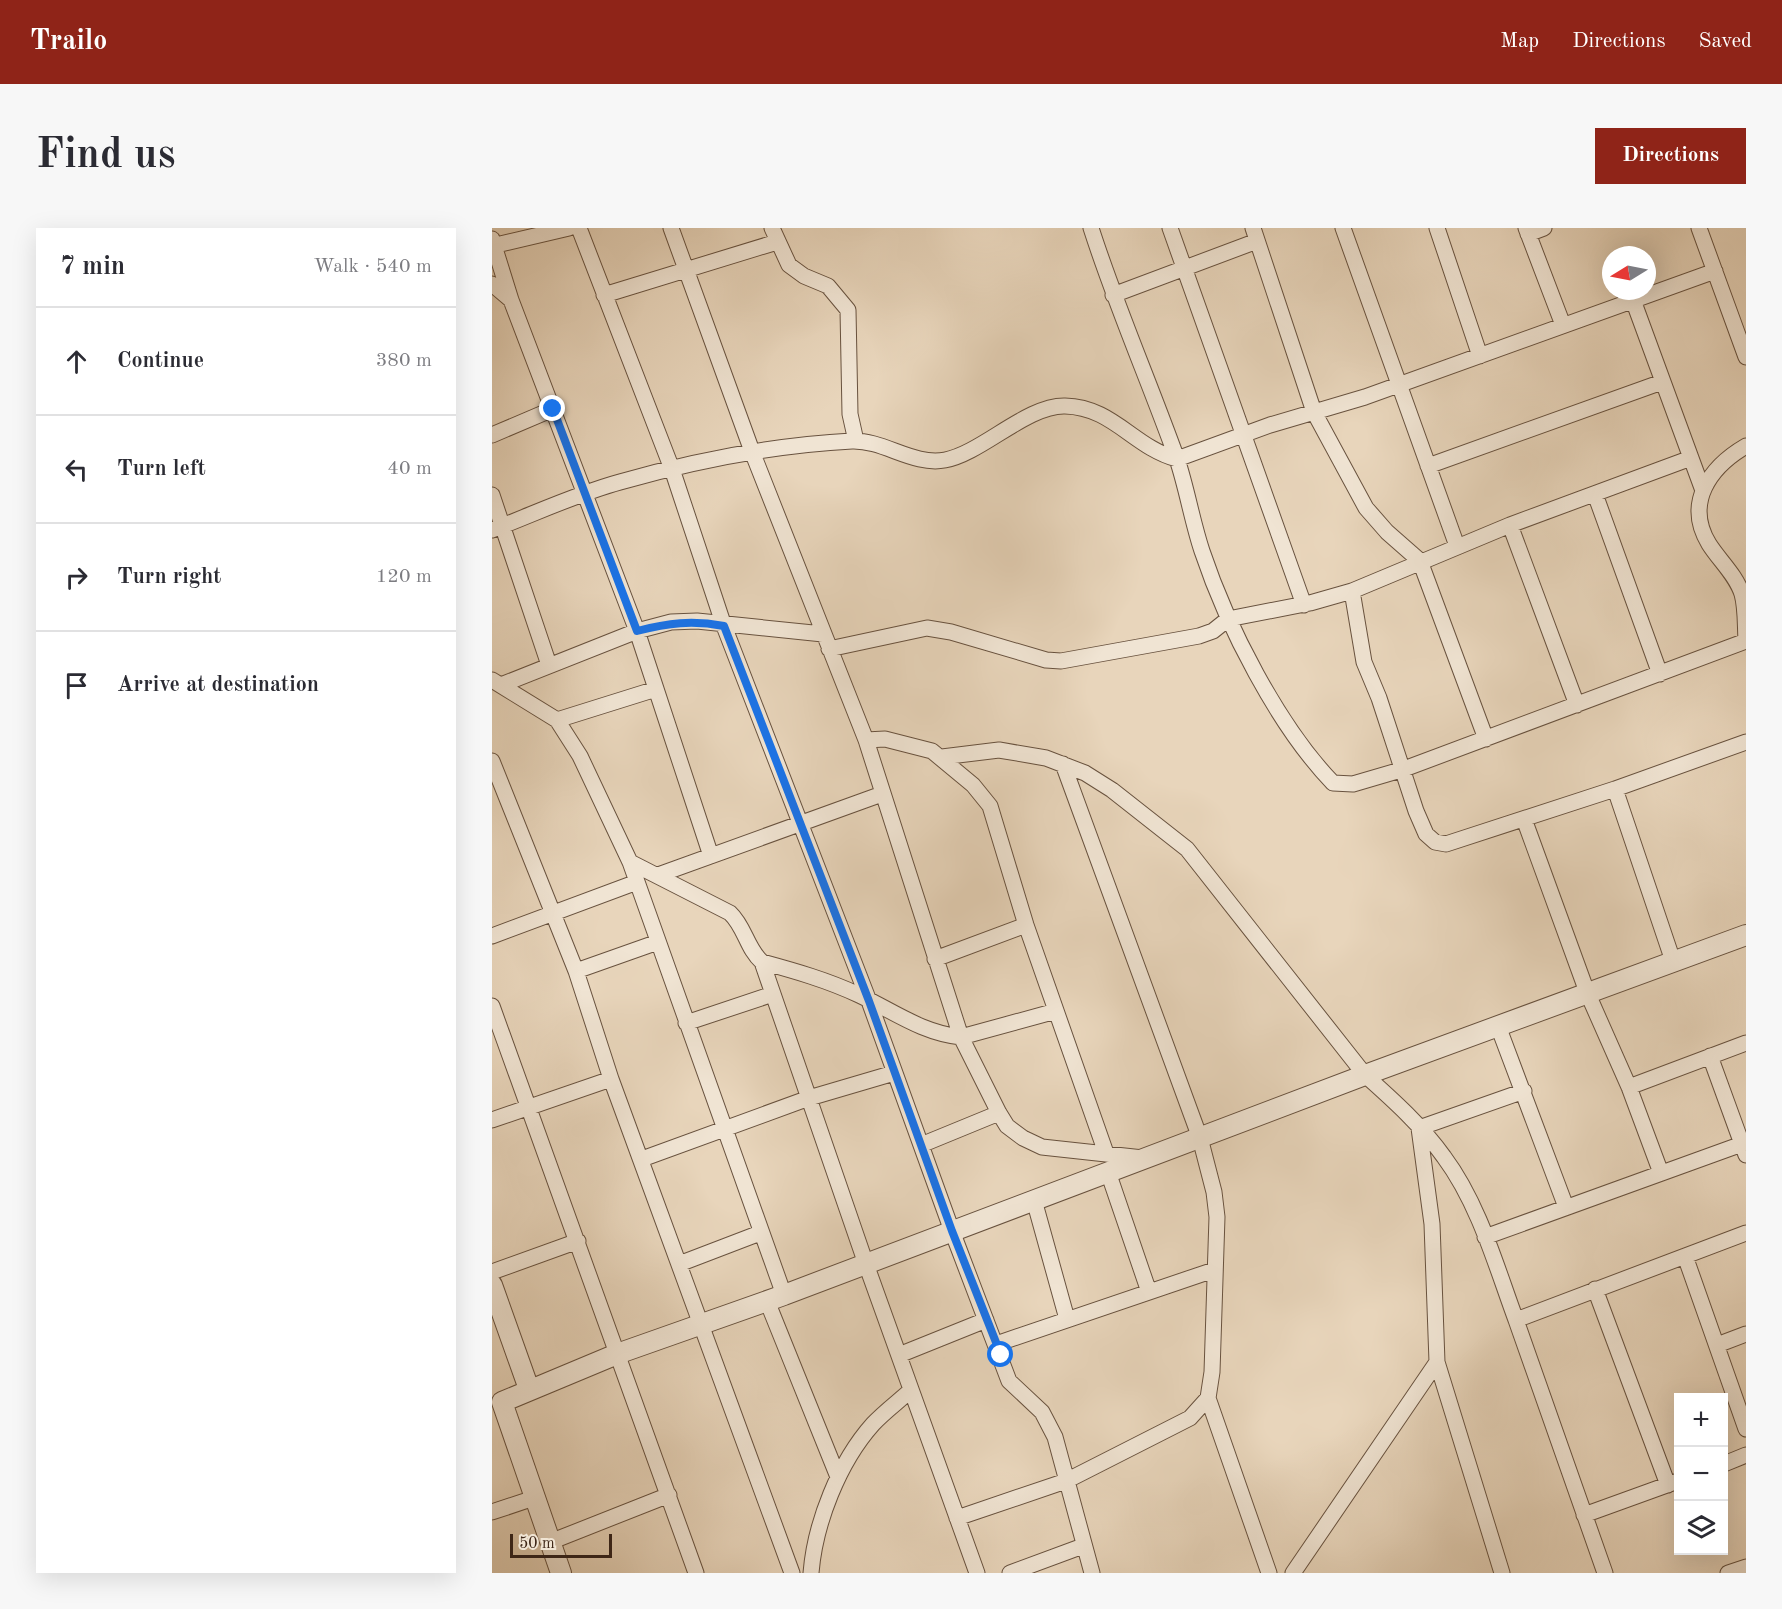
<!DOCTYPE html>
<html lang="en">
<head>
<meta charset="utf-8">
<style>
	:root { --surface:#fff; --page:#f7f7f7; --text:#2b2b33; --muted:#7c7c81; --line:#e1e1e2; --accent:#8f2418 }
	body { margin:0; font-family:"Old Standard TT",serif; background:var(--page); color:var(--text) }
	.controls { position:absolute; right:18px; bottom:18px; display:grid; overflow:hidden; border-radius:0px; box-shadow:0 6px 24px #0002 }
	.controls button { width:54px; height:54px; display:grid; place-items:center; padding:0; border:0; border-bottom:2px solid var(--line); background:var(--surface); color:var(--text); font:30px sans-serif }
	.compass { position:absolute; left:1110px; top:18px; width:54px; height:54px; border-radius:50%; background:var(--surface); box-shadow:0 6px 24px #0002; rotate:260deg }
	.scale { position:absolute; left:18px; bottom:15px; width:102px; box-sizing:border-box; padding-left:6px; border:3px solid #3e2616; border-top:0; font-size:16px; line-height:21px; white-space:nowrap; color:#3e2616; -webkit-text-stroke:4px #f0e4d3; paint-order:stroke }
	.stop { position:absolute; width:18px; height:18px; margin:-14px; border:4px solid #1a73e8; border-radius:50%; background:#fff }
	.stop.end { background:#1a73e8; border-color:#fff; box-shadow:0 2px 6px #0008 }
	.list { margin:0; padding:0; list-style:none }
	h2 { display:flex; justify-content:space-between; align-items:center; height:78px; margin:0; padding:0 24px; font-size:26px }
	h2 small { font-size:20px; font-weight:400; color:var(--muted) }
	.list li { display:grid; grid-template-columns:39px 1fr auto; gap:18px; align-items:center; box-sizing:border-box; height:108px; padding:0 24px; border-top:2px solid var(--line) }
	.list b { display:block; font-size:22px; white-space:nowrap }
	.list em { font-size:20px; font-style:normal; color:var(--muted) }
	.icon { flex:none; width:33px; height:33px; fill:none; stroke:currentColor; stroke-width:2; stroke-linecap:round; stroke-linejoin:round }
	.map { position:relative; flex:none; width:1254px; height:1345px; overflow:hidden; border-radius:0px }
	header { display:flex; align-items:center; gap:36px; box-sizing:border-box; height:84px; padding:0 30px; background:var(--accent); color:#fff }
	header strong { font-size:28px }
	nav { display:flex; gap:33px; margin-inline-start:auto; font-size:21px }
	.intro { display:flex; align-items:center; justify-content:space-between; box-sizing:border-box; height:144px; padding:0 36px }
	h1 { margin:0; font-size:42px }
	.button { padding:15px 27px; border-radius:0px; background:var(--accent); color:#fff; font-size:21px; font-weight:700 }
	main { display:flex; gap:36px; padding:0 36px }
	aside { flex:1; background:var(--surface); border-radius:0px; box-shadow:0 6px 24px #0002 }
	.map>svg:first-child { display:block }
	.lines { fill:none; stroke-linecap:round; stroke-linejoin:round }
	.minor-casing { stroke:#68523f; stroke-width:17 }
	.tertiary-casing { stroke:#68523f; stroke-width:22 }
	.minor { stroke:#f0e4d3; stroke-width:15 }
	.tertiary { stroke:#f0e4d3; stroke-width:20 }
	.route { stroke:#1a73e8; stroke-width:8 }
</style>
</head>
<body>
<header>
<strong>Trailo</strong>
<nav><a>Map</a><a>Directions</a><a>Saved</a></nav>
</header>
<div class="intro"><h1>Find us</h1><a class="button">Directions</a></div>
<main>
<aside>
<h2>7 min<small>Walk · 540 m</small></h2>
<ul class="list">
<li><svg class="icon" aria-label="ahead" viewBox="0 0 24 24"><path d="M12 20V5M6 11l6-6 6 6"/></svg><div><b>Continue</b></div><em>380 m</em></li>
<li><svg class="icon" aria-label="left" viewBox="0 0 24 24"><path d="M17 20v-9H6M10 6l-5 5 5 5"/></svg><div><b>Turn left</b></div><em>40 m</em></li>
<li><svg class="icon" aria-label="right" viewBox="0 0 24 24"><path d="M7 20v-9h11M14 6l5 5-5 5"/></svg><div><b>Turn right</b></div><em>120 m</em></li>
<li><svg class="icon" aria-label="arrive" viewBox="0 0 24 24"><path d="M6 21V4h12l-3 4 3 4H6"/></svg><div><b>Arrive at destination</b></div></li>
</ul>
</aside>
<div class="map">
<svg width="1254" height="1345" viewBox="0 0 1254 1345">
	<rect width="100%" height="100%" fill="#e8d5bb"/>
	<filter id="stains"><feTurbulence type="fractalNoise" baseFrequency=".00333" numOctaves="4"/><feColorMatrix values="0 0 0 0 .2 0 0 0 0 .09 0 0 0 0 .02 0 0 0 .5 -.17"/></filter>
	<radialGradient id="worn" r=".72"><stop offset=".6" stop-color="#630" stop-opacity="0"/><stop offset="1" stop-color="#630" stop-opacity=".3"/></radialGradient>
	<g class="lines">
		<g class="minor-casing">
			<path id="minor" d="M87,0L180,241L232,398L377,773L460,1003L517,1153L550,1184L563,1209L600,1345
				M179,0L261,226L374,512L469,809L507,885L515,898L531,910L550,919L651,930
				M280,0L297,37L312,48L336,58L356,82L358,186L364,213
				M599,0C624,78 657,153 685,231C695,261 700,293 710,323C735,398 786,498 841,555L861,556L912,541L1254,413
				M678,0L812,377
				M761,0L822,184L874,280L895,304L928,333L994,511
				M851,0L965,318
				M945,0L988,128
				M1034,0L1071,97
				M1207,0L1254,129
				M1036,6L1052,0
				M0,11L19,72L145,403L219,628
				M0,18L77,0
				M0,56L19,72
				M112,67L285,14
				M621,67L765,13
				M1141,72L1210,260
				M0,207L61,181
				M1254,218C1218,239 1192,275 1217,316C1227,332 1244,347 1250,366C1254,380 1253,397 1254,412
				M936,238L1170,154
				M1103,266L1168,446
				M0,267L57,437
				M1018,297L1085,477
				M0,302C42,286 84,266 128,254C202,233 283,217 360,213C392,212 421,238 453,232C490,225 535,177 573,178C621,179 641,219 685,231L778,197L873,169L1223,43
				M860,363L872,434L887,470L924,583L934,606L943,614L954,616L1123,561L1254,514
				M337,421L435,400L459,404L554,432L569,433L707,408L721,403L736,391L818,375L860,363L1018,297L1199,230
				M0,452L65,492L88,528L138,634L292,1067
				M9,457L145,403L179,394L205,393L331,406
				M65,492L164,461
				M374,512L393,511L440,523L481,557L498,578L534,697L614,925
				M450,529L507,522L554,530L593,545L620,562L695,621L873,847C901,872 930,898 952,929C987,976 1004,1038 1024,1092
				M0,533L84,743L119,851L300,1345
				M571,536L708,910L722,964L725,989L720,1144L716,1170L777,1345
				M1123,561L1181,733
				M1032,591L1095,764L1137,859L1169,945
				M138,634L238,685C253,699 255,721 270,734L374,1036L485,1345
				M166,647L390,566
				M0,708L145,654
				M443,731L534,697
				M270,734C303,743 335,752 367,767C401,783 430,805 469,809L564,783
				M84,743L166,714
				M0,778L204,1345
				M194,795L281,766
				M1006,798L1074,979
				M1218,828L1254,927
				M1137,859L1254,815
				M0,892L119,851
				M429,917L507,885
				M150,931L317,870L402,845
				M616,944L657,1064
				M542,972L575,1091
				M993,1009L1250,916
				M1193,1028L1254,1201
				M187,1036L268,1005
				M0,1044L86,1013
				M1103,1061L1176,1257
				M275,1073L346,1249
				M504,1116L722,1042
				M1225,1117L1254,1106
				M407,1127L494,1092
				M1232,1236L1254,1227
				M0,1284L42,1270
				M1092,1287L1186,1253
				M465,1290L574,1253L698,1190L716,1170
				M58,1314L177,1267
				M319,1345C323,1295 347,1234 381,1196C392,1184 407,1173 419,1162
				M518,1345L591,1318
				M801,1345L945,1134
				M1010,1345L945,1134L940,996L927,900L1032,863
				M1113,1345L1024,1092L1254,1005
				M1236,1345L1254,1339"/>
		</g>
		<g class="tertiary-casing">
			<path id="tertiary" d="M0,1057L37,1161
				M69,1345L10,1174L125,1126L292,1067L873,847L1254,707"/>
		</g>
		<use href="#minor" class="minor"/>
		<use href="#tertiary" class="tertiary"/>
	</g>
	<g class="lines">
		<path class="route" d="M61,181L145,403C176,395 200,392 232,398L377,773L460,1003L509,1127"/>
	</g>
	<rect width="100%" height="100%" filter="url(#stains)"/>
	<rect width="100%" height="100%" fill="url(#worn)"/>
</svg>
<div class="controls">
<button>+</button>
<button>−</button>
<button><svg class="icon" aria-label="layers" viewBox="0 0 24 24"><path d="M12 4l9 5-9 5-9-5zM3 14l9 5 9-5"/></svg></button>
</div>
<svg class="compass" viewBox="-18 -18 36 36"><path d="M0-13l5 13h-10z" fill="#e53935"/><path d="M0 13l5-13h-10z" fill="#7c7c81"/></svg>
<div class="scale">50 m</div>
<div class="stop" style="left:509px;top:1127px"></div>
<div class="stop end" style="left:61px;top:181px"></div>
</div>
</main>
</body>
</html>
